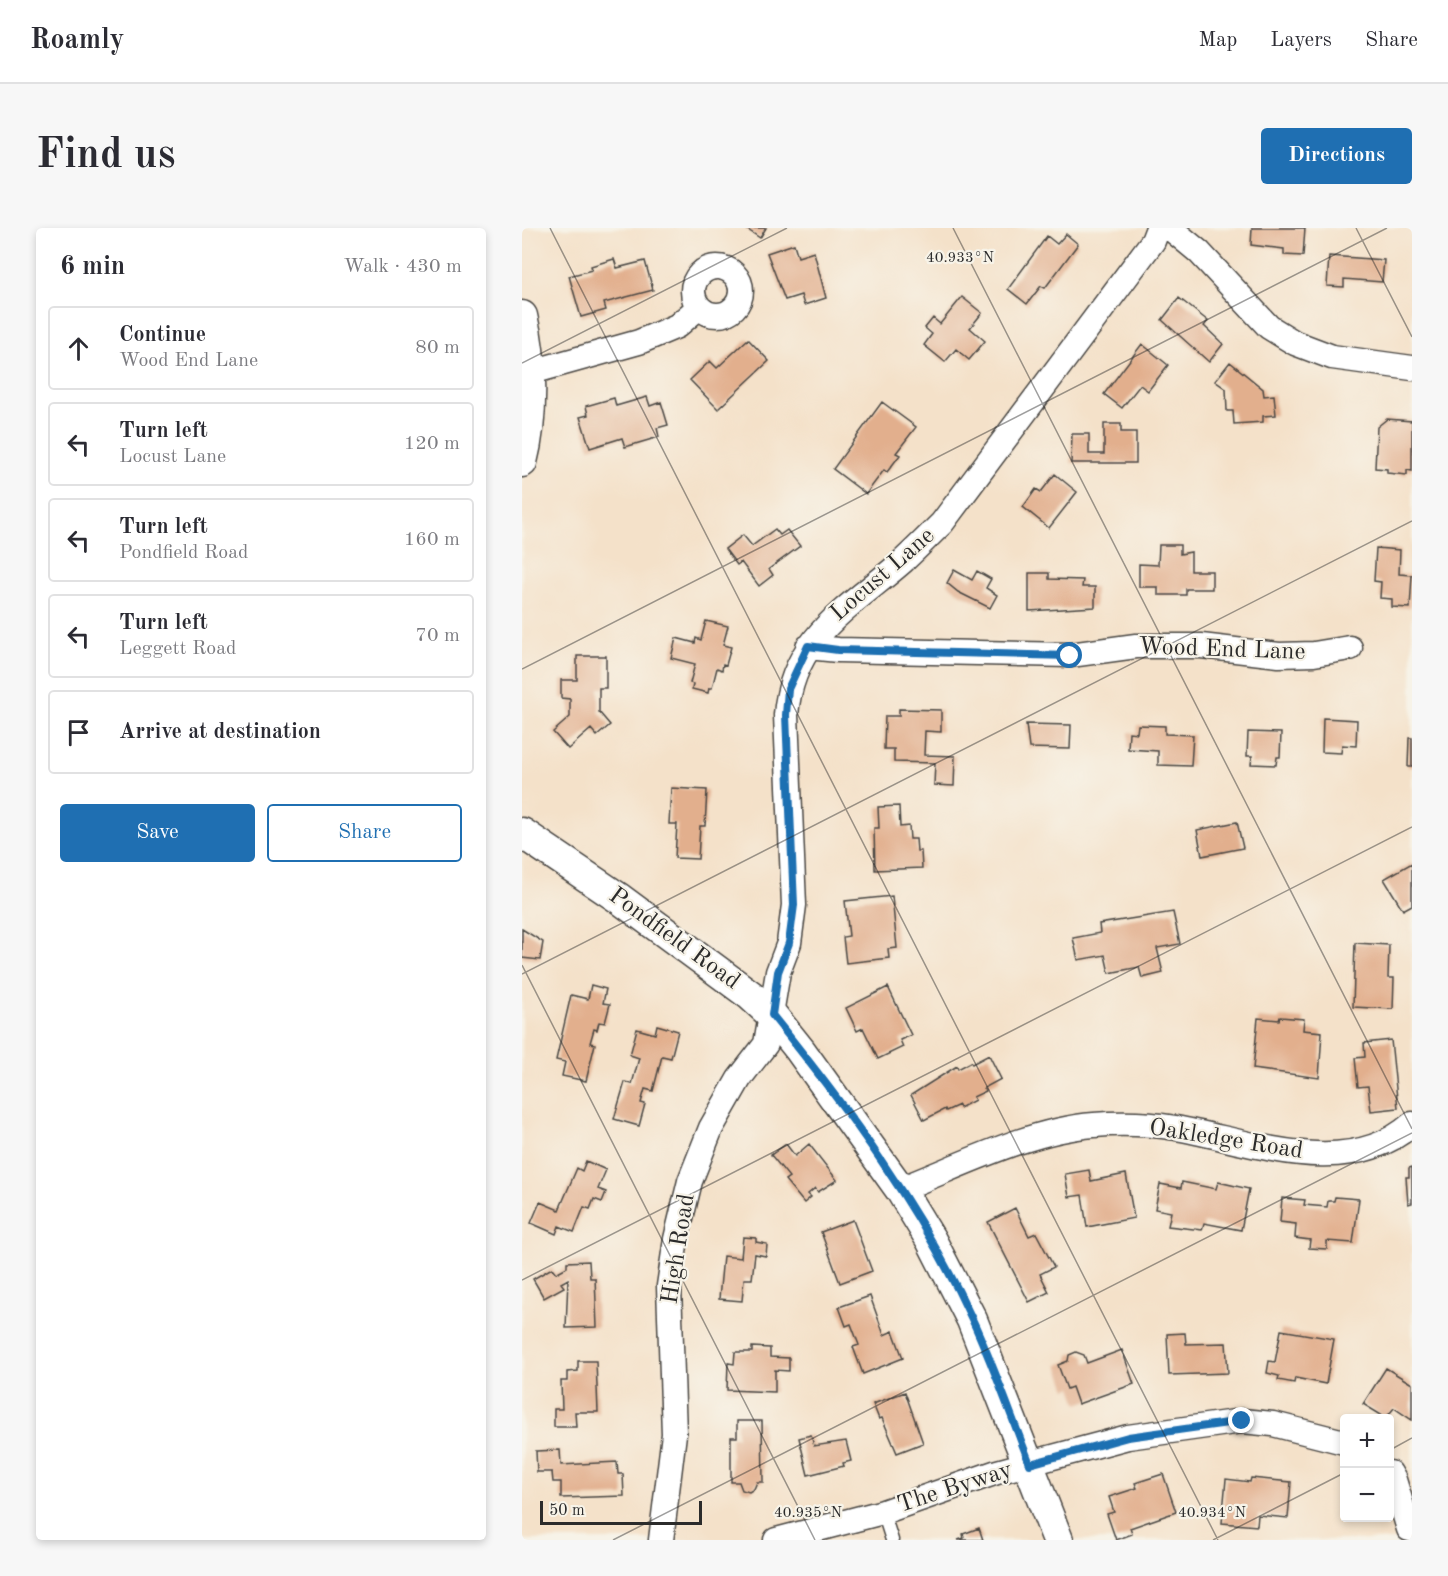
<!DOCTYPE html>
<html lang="en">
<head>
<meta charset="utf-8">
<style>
	:root { --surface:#fff; --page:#f7f7f7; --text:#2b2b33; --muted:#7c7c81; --line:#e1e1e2; --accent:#1f6fb2 }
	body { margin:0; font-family:"Old Standard TT",serif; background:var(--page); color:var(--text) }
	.controls { position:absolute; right:18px; bottom:18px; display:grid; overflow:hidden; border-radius:6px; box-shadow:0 3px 9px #0003 }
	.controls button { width:54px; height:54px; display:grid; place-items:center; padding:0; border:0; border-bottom:2px solid var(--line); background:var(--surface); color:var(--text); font:30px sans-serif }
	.scale { position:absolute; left:18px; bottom:15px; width:162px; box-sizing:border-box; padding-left:6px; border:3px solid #2b2b2b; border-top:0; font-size:16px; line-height:21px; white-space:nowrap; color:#2b2b2b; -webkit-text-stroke:4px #f7f3e8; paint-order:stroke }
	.stop { position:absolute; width:18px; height:18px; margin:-14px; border:4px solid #1f6fb2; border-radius:50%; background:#fff }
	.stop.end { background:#1f6fb2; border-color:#fff; box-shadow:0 2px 6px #0008 }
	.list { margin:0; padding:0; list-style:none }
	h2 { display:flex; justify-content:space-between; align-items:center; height:78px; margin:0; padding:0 24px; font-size:26px }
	h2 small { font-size:20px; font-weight:400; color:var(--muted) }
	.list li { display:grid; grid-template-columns:39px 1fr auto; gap:18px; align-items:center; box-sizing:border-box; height:84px; margin:0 12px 12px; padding:0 12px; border:2px solid var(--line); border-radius:6px }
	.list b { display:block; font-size:22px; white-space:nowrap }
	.list p { margin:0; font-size:20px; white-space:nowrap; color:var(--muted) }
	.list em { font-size:20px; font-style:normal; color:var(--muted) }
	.actions { display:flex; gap:12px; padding:18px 24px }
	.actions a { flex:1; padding:14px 0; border:2px solid var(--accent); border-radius:6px; text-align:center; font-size:21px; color:var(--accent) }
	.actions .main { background:var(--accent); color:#fff }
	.icon { flex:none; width:33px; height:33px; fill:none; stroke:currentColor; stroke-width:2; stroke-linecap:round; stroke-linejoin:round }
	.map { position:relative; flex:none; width:890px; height:1312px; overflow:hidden; border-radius:6px }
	header { display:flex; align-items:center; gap:36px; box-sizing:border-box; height:84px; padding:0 30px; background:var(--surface); border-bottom:2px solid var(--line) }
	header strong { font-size:28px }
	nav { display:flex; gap:33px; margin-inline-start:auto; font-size:21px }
	.intro { display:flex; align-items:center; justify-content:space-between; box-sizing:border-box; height:144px; padding:0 36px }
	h1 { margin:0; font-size:42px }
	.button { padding:15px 27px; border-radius:6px; background:var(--accent); color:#fff; font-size:21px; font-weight:700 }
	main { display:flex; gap:36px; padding:0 36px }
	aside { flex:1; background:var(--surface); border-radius:6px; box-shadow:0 3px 9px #0003 }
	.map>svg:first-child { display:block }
	.building { fill:#e2af8d }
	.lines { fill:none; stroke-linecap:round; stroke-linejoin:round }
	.service-casing { stroke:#494643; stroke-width:15 }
	.minor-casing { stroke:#494643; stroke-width:27 }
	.tertiary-casing { stroke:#494643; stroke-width:33 }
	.service { stroke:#fff; stroke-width:12 }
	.minor { stroke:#fff; stroke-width:24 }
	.tertiary { stroke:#fff; stroke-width:30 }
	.route { stroke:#1f6fb2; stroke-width:8 }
	.ticks { fill:none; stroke:#2b2b2b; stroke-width:1.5; stroke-opacity:0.45 }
	.labels { text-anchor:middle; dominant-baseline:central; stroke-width:4.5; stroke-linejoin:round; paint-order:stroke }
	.street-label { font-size:24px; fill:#2b2b2b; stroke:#f7f3e8 }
	.ticks-label { font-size:15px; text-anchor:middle; fill:#2b2b2b; stroke:#f7f3e8; stroke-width:4.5; stroke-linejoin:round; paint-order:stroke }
</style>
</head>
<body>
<header>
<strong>Roamly</strong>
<nav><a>Map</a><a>Layers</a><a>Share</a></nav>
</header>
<div class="intro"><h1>Find us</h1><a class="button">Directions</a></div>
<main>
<aside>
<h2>6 min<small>Walk · 430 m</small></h2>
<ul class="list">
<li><svg class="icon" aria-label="ahead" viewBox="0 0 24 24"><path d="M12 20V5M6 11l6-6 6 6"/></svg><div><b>Continue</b><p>Wood End Lane</p></div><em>80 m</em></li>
<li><svg class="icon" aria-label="left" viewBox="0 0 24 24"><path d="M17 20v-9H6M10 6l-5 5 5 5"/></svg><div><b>Turn left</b><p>Locust Lane</p></div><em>120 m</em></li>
<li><svg class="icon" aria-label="left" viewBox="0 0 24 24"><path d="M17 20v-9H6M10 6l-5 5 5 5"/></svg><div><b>Turn left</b><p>Pondfield Road</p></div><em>160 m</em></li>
<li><svg class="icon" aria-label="left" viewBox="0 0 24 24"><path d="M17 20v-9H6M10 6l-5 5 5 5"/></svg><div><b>Turn left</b><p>Leggett Road</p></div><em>70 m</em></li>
<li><svg class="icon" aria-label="arrive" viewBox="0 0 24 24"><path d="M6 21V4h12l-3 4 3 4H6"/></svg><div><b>Arrive at destination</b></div></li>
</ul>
<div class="actions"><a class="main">Save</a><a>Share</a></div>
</aside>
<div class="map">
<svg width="890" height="1312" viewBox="0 0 890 1312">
	<rect width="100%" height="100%" fill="#f7f3e8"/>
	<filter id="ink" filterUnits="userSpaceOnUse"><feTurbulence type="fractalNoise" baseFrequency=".0167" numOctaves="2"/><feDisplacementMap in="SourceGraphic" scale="12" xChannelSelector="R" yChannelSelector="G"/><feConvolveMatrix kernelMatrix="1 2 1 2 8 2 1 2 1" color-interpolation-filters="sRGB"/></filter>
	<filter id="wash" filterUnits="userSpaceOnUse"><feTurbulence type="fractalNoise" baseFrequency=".008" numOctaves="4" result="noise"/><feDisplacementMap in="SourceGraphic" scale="24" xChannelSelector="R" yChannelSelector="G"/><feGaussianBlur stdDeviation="1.35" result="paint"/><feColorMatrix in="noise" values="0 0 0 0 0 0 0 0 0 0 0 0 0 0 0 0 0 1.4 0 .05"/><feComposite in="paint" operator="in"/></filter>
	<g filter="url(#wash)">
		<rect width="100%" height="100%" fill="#f4e1c9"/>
		<g id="blocks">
			<path class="building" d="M223,0H244L238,10Z
				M730,0H783L781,28L762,27V21L729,17Z
				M544,6L556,16L523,60L519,58L505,76L486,61L525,8L535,16Z
				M272,16L276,29L292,24L304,70L282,77L279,67L263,72L245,25Z
				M807,28L862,32L860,54L822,51V59L805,58Z
				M92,31L95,40L123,33L131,62L82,75L84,82L59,89L47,48L70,42L69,38Z
				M440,69L460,85L448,100L463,113L447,132L434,121L423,134L402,117L410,106L403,100L411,90L418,96Z
				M657,70L686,93L682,98L701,116L687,134L640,92Z
				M226,111L247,133L196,181L168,152L188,133L195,140Z
				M620,116L646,137L626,163L618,157L600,180L582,166Z
				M708,134L741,161L742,168L752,167L754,187L741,188V194L712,196L711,183H705L704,161L693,153Z
				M125,169L128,178L139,174L146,197L135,200L137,209L103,219L100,210L68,220L58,189L66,187L64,178L92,170L94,178Z
				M360,174L394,199L374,225L378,227L365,244L362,242L344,266L311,241Z
				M865,191L890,193V243L885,242V247L865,245V241L853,240L855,199Z
				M582,196H599V204H614V235H549L550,206H567V226H582Z
				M533,246L555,264L527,300L501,279L514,261L519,264Z
				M253,301L258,307L265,302L278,318L247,341L251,347L237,358L219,334L215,337L203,321L221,307L230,318Z
				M637,317H658V326L669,324V343H690V361H664V367H636V359H617V336L636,337Z
				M854,320L878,322L877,346L890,347L888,380L870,379V371L858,370L859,354L852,353Z
				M432,342L450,352L455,343L469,351L464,360L475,367L468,380L436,364L425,355Z
				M507,345H527V351L561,352L560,359H573V379L507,383Z
				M184,393L206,398L201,417L209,419L204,437L201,436L200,442L195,440L190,460H187L186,465L170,461L171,456L168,455L173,436L149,430L154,410L173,415L174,410L179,412Z
				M55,428H84V460H77V484L88,497L75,508L69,501L46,521L31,504L48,489V471L39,470V452H55Z
				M377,481L419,482V504L403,503L402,527L433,528L432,558L412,557L413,535L372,534V521H362L363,488H377Z
				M801,490L835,492L834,518L820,517L819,525L800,524Z
				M504,496L549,497L548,521L507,520Z
				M616,497L643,498V506L671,507L669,538L636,537V523L606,521L607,504L615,505Z
				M726,504L759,505L758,529H755L754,537L729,536L730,528H725Z
				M887,510H890V539H886Z
				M149,560L185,562L183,598H178L176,631L153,630L155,596H147Z
				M377,578L378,599L387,598L388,611H394L395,623H399L400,640L353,642L352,600H357L356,579Z
				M715,594L721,620L680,628L675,602Z
				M890,635V677L881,682L862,651Z
				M370,668L375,720L366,721L367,730L324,735L321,709L327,708L323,673Z
				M651,684L658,716L635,720L641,745L620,750L617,739L587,745L583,727L556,732L551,710L578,705L577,696Z
				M0,701L21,714L18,732L0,730Z
				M833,715L867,717L866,750H872L871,781L831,779Z
				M69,757L84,761L81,775L88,776L83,795L77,794L75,802L72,801L68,815L73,816L64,853L40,848L43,834L34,832L49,767L66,771Z
				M366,759L389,807L378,812L381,819L356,831L341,800L335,803L324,780Z
				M758,789L782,791L781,802L800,804L797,850L731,841L736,790L757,792Z
				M135,797L156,803L149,830L140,828L131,863L123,861L119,875L123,876L117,898L92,891L103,854L110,856L117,830L108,827L115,801L133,806Z
				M869,812L876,880L849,883L846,858L836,859L833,830L843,829L842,815Z
				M467,827L479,851L462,860L464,863L451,869L453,872L438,880L437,877L424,883L423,881L402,892L389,867L435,838L436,841L449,834L450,836Z
				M264,916L273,928L287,916L315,952L296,964L293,960L286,966L289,969L282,975L263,952L267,949L249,927Z
				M64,933L84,942L76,961L84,964L80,974L72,971L68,981L62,979L52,1004L37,998L34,1006L9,995L18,974L37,982L55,940L60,943Z
				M890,939V975L886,976L884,949H887V940Z
				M567,942L569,953L604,946L612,990L565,999L560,967L547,969L543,946Z
				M660,954L694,961L696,954L727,961L719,1002L682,995L680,1002L646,998L649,984L633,981L638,956L659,960Z
				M813,969L837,971L831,1015L805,1013V1021L787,1020L788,1012L773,1010L774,996L758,994L760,970L783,972L782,977L805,979L806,973H812Z
				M493,980L507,1008L514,1005L532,1039L518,1046L527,1064L507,1074L466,994Z
				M331,992L350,1043L318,1055L299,1004Z
				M221,1009L234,1010V1014L245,1016L244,1028L233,1026L230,1051H222L220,1073L197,1071L201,1028L219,1030Z
				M67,1033L68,1050H73L75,1099L44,1100L46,1051L39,1055L42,1059L22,1070L11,1051L30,1040L34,1045L45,1039V1034Z
				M348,1068L362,1107L371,1103L381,1130L341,1146L331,1119L337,1117L329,1096L324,1098L317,1079Z
				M759,1102L812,1111L804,1156L773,1150L772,1155L756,1152L757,1148L745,1145L747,1133L753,1134Z
				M663,1105L664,1116L704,1115L706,1145L647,1147L645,1106Z
				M230,1119L248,1120V1129L267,1130V1143L253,1142V1164L205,1162L206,1135L212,1136L213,1124H230Z
				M600,1122L612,1156L556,1176L550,1159L545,1161L536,1137L546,1133L547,1127L554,1124L562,1127L565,1135Z
				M56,1133H74L76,1184H53L54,1199H32V1181H40L39,1153H45V1144L56,1143Z
				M864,1140L890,1156V1192L872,1180L864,1190L841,1176Z
				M383,1164L401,1215L375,1225L360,1190L357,1191L351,1176Z
				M215,1193H240L241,1254H235L232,1261L227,1264L220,1262L217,1254H209V1209H215Z
				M289,1207L292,1218L324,1213L329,1233L321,1235L322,1238L286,1247L277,1210Z
				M38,1222L39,1237L95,1234L96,1246H101L102,1268L39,1270V1254H31L30,1244H15L14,1223Z
				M641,1246L654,1284L608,1300L610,1306L594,1312L585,1286L592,1284L587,1269L615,1260L613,1255Z
				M729,1250L769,1254L766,1290L736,1287L735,1298L700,1295L704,1251L728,1254Z
				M457,1300L461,1312H436L442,1310L441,1306Z"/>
		</g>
	</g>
	<g filter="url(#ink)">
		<use href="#blocks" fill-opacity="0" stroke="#494643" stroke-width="1.5"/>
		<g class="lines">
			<g class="service-casing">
				<path id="service" d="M361,1284L370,1312"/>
			</g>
			<g class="minor-casing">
				<path id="minor" d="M648,0L677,24L747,99L773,115L810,129L890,140
					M171 63a24 24 0 1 1 48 0a24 24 0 1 1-48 0Z
					M6,145L117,114L155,98L177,79
					M286,419L316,422L548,427L614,418H679L757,427L792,426L828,420
					M378,961C438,938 507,902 572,897C597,895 629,896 654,900C728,913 825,954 890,896
					M868,1245L872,1252L887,1301
					M139,1312L152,1206L147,1058L154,1011L168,953L189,900L217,851L244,816L256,744L267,715L272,677L264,487C270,409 327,380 380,334C394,321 407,308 420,295L631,13L636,0
					M254,1312L361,1284L475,1244L606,1209L720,1193L751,1196L822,1214"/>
			</g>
			<g class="tertiary-casing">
				<path id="tertiary" d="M0,88C11,132 11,191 0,234
					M0,605L98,671L228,767L250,787L278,822L378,961L409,1012L450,1092L536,1312"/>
			</g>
			<use href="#service" class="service"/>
			<use href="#minor" class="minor"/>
			<use href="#tertiary" class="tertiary"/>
		</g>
	</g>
	<g class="lines" filter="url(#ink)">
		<path class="route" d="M548,428L316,422L286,418L266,461L264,487L272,677L267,715L256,744L250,787C326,881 400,982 450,1091C472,1138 489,1188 508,1236L606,1209L720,1193"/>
	</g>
	<path class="ticks" d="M28,0L696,1312M431,0L890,901M834,0L890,109M0,135L265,0M0,441L865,0M0,737L293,1312M0,746L890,293M0,1052L890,599M868,1222L890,1210M91,1312L890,905M691,1312L822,1245"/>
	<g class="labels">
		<g class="street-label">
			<text transform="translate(361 347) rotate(-41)">Locust Lane</text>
			<text transform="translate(700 422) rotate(2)">Wood End Lane</text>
			<text transform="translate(152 711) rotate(36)">Pondfield Road</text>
			<text transform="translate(704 912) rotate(9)">Oakledge Road</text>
			<text transform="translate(157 1021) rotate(-81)">High Road</text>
			<text transform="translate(433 1260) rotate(-18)">The Byway</text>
		</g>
	</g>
	<g class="ticks-label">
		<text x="438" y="34">40.933°N</text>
		<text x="286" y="1289">40.935°N</text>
		<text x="690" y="1289">40.934°N</text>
	</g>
</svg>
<div class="controls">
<button>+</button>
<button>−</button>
</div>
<div class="scale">50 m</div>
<div class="stop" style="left:548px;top:428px"></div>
<div class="stop end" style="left:720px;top:1193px"></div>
</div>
</main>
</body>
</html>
